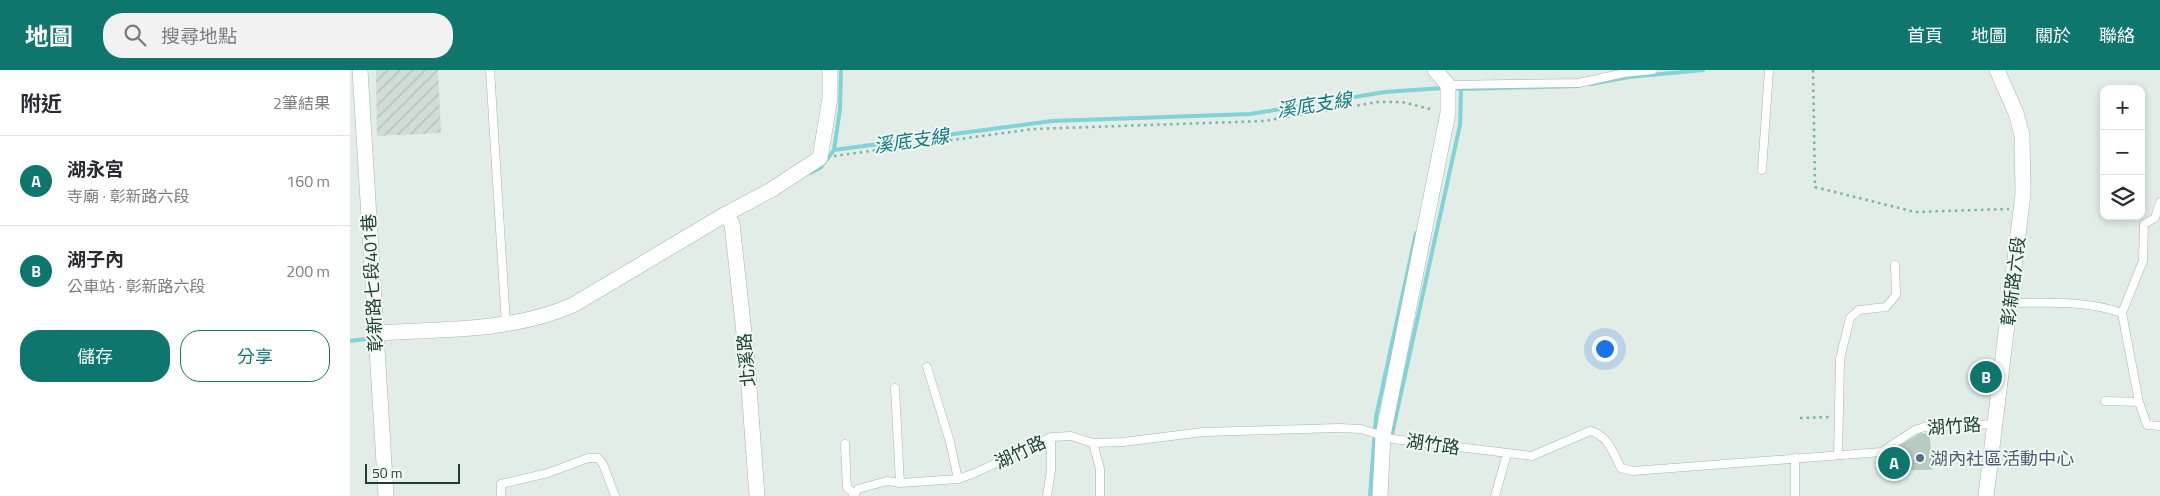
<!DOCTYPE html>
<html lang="zh-TW">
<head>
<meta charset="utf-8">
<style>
	:root { --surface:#fff; --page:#f2f2f3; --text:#2b2b33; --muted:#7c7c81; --line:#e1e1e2; --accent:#0f766e }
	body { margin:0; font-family:"Titillium Web","Noto Sans TC",sans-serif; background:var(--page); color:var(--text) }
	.controls { position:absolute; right:15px; top:15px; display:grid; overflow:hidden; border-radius:10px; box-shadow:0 2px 8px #0003 }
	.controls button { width:45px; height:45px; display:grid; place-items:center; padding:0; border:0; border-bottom:1px solid var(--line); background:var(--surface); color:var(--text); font:25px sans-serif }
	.scale { position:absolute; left:15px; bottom:12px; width:95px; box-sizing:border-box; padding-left:5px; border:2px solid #1f4034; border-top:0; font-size:14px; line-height:18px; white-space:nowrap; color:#1f4034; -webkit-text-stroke:4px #f1f9f5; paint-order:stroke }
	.you { position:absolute; left:1254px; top:278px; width:18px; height:18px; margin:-12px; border:4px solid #fff; border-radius:50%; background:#1a73e8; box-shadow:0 0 0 8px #1a73e833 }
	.badge { display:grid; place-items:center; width:32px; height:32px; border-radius:50%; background:var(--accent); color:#fff; font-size:16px; font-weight:700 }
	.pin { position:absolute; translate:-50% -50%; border:2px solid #fff; box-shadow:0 1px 5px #0006 }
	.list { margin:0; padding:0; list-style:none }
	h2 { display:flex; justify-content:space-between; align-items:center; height:65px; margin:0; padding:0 20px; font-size:21px }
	h2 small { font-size:16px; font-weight:400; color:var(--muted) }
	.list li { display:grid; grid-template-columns:32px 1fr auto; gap:15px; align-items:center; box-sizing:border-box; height:90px; padding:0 20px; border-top:1px solid var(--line) }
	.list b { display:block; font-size:19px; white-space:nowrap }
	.list p { margin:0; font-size:16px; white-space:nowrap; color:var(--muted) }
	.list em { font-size:16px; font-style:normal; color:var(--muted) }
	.actions { display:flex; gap:10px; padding:15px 20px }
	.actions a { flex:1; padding:11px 0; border:1px solid var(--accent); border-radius:20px; text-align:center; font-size:18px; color:var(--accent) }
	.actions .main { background:var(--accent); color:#fff }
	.icon { flex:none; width:28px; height:28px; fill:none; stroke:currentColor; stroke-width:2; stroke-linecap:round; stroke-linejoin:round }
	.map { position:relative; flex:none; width:1810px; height:426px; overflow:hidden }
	header { display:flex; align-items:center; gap:30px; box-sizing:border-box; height:70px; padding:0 25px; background:var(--accent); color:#fff }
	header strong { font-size:24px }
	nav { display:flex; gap:28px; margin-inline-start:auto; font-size:18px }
	.search { width:350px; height:45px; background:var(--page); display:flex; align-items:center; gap:12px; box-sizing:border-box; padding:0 18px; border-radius:20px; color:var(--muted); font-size:19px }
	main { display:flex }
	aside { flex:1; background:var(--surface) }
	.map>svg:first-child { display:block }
	.industrial { fill:url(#industrial-furrows) }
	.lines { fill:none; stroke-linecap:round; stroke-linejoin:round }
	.stream { stroke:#82d3d8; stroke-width:4 }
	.building { fill:#b8cbc2; stroke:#b2c7bd }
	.service-casing { stroke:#a3b6ad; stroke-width:9 }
	.minor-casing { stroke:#a3b6ad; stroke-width:16 }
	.tertiary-casing { stroke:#a3b6ad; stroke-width:16 }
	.path { stroke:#7db49e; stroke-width:2.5; stroke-dasharray:2.5 4; stroke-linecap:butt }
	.service { stroke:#fff; stroke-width:8 }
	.minor { stroke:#fff; stroke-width:15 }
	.tertiary { stroke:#fff; stroke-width:15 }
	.service-dot { fill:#5c6f8a; stroke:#f1f9f5; stroke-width:2 }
	.labels { text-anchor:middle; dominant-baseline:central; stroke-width:4; stroke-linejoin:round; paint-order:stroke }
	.street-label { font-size:18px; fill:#1f4034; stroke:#f1f9f5 }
	.service-label { font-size:18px; fill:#4e5e75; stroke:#f1f9f5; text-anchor:start }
	.water-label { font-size:19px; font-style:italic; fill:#127a82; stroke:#f1f9f5 }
</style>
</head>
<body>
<header>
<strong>地圖</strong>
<div class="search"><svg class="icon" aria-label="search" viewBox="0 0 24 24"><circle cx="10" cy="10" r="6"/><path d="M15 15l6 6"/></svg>搜尋地點</div>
<nav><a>首頁</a><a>地圖</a><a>關於</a><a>聯絡</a></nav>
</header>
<main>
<aside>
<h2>附近<small>2筆結果</small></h2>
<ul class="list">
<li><span class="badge">A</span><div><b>湖永宮</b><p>寺廟 · 彰新路六段</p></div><em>160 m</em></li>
<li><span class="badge">B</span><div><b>湖子內</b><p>公車站 · 彰新路六段</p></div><em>200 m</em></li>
</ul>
<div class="actions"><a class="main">儲存</a><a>分享</a></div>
</aside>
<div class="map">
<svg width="1810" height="426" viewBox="0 0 1810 426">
	<defs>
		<pattern id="industrial-furrows" width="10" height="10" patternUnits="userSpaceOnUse" patternTransform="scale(1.25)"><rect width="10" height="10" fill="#cfddd5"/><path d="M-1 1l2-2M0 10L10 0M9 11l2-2" fill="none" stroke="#b1bfb7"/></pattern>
	</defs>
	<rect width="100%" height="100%" fill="#e1ede6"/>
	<path class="industrial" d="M26,0H88L91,63L27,66Z"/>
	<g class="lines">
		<path class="stream" d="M491,0L490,39L484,80L702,51L900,44L1035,22L1093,18
			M1241,14L1279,7L1353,0
			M1111,19L1229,16
			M460,103L470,98L484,80
			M0,271L23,268
			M1041,369L1110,55L1111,19L1103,18
			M1020,426L1026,347L1066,163"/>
	</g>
	<path class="building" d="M1570,364H1579L1582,399L1528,401L1529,388Z"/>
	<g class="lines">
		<g class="service-casing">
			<path id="service" d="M140,0L156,254
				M1098,15L1229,13L1274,3L1303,0
				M1412,100L1419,0
				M1810,132L1805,148L1794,154L1793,191L1772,243L1789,332L1797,355L1810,356
				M1661,233C1698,233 1736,230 1772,243
				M577,297L600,372L608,409
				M545,318L550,413
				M1755,331L1789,332
				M743,373L750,399V426
				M495,374L497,418L505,424
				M1488,385L1490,289L1500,248L1509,240L1536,237L1546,225L1545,195
				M1445,388V426
				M151,426V414L198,403L238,388H248L253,394L265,426
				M503,426L508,419L537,411L550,413L608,409L625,403L701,367L721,366L743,373L773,372L853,362L989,358L1011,359L1043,369L1182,386L1240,361C1258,365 1263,383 1271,398L1283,401L1531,382L1565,360L1574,357L1646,354
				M697,426L701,400V367
				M1145,426L1157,384"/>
		</g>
		<g class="minor-casing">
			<path id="minor" d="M10,0L36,426
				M25,263C91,259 162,262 223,235L376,144
				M407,426L397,290L382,154L376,144L421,120L470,88L480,28V0
				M1030,426L1033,365L1098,43V15L1085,0"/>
		</g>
		<g class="tertiary-casing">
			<path id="tertiary" d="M1636,426L1673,124L1672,65L1666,43L1647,0"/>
		</g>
		<path class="path" d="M1463,0L1465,117L1565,142L1659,139
			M484,86L683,59L914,51L1028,32H1052L1084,40
			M1450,348L1481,347"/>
		<use href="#service" class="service"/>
		<use href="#minor" class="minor"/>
		<use href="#tertiary" class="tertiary"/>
	</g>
	<circle class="service-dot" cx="1570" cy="388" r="5"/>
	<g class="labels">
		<g class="street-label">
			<text transform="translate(1663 211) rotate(-83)">彰新路六段</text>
			<text transform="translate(22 213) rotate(-93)">彰新路七段401巷</text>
			<text transform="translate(396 290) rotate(-95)">北溪路</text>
			<text transform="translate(1604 356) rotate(-4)">湖竹路</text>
			<text transform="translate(1083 374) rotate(8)">湖竹路</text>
			<text transform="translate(670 382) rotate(-25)">湖竹路</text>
		</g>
		<g class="service-label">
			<text x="1580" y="388">湖內社區活動中心</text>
		</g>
		<g class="water-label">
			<text transform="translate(964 34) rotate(-9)">溪底支線</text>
			<text transform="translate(561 70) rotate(-8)">溪底支線</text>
		</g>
	</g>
</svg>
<div class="controls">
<button>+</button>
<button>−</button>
<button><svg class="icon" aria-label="layers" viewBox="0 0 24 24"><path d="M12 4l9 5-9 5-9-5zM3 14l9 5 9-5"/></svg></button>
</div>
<div class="scale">50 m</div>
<div class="you"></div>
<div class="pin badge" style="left:1544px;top:393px">A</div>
<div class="pin badge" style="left:1636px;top:307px">B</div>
</div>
</main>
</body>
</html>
